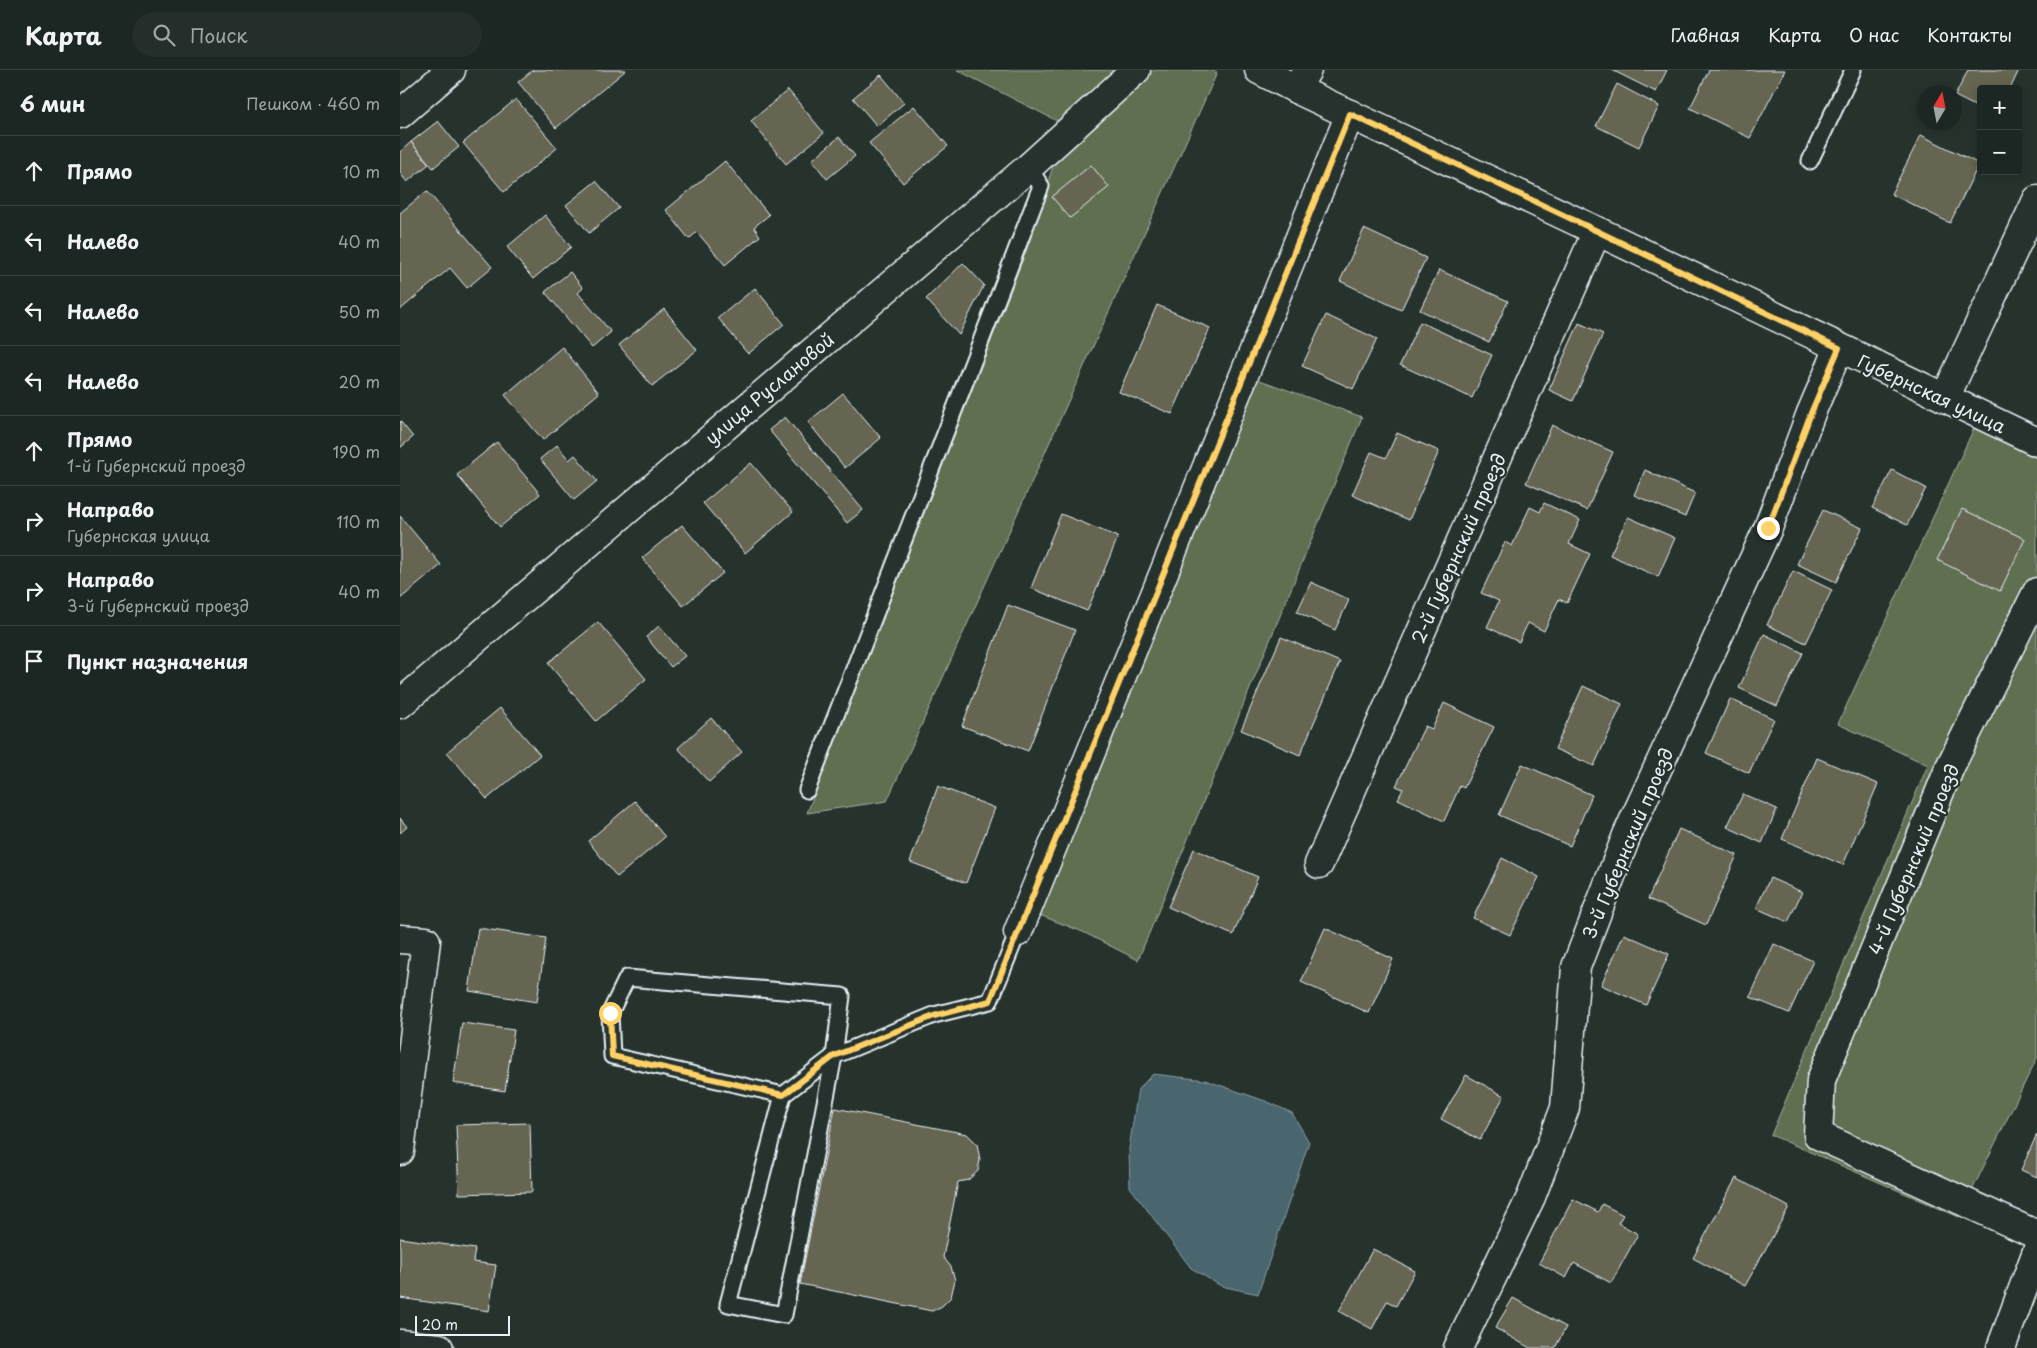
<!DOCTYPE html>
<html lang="ru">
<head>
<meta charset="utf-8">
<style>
	:root { --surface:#1c2622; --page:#252e2a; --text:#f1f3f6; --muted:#a0a5a5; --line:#3a4340 }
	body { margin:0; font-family:"Playpen Sans",sans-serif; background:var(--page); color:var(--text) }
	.controls { position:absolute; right:15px; top:15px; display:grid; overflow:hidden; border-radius:5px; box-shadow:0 2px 12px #0003 }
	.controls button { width:45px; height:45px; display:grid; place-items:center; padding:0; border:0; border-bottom:1px solid var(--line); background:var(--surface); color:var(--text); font:25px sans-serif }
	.compass { position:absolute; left:1517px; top:15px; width:45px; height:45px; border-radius:50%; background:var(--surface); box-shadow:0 2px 12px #0003; rotate:10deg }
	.scale { position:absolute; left:15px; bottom:12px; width:95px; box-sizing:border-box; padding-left:5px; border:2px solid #e8f1f8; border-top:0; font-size:14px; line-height:18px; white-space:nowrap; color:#e8f1f8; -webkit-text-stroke:4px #26332d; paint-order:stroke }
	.stop { position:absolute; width:15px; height:15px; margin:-11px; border:4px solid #ffd166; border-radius:50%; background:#fff }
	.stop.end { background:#ffd166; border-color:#fff; box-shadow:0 1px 5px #0008 }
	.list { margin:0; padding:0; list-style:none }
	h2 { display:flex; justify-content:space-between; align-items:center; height:65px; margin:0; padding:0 20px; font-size:21px }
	h2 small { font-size:16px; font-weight:400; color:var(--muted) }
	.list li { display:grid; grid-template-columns:32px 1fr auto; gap:15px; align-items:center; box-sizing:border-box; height:70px; padding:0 20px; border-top:1px solid var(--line) }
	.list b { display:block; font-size:19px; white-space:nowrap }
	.list p { margin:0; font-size:16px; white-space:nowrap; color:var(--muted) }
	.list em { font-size:16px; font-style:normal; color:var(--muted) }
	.icon { flex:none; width:28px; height:28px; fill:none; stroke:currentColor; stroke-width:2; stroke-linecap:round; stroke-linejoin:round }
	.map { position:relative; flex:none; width:1637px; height:1278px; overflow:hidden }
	header { display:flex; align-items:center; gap:30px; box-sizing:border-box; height:70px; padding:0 25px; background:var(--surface); border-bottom:1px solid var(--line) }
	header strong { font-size:24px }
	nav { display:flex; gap:28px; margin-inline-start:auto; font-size:18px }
	.search { width:350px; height:45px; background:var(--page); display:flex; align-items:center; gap:12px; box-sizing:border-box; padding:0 18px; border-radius:28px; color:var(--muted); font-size:19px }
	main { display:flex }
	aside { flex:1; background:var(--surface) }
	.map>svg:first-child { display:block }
	.green { fill:#5f6f51; stroke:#a4b0a4 }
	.water { fill:#49656e; stroke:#899da5 }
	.building { fill:#666551; stroke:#e8f1f8 }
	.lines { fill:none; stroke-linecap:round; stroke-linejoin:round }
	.service-casing { stroke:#e8f1f8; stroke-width:19 }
	.minor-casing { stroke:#e8f1f8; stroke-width:31 }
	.tertiary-casing { stroke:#e8f1f8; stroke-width:31 }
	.service { stroke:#26332d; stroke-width:15 }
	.minor { stroke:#26332d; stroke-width:28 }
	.tertiary { stroke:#26332d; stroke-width:28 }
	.route { stroke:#ffd166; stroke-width:6 }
	.labels { text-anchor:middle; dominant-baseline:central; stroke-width:4.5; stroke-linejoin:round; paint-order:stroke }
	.street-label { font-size:18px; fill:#e8f1f8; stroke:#26332d }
</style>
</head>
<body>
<header>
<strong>Карта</strong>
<div class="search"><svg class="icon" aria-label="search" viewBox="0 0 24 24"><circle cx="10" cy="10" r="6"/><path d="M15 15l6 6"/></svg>Поиск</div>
<nav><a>Главная</a><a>Карта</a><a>О нас</a><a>Контакты</a></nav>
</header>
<main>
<aside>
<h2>6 мин<small>Пешком · 460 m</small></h2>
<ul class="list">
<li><svg class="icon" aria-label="ahead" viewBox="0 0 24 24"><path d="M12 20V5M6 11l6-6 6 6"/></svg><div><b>Прямо</b></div><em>10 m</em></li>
<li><svg class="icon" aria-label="left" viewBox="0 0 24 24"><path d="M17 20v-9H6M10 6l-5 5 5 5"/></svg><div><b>Налево</b></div><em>40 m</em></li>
<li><svg class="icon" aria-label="left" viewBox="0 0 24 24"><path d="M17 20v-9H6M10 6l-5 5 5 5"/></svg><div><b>Налево</b></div><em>50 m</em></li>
<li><svg class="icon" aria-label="left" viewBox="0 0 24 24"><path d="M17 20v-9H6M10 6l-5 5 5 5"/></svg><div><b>Налево</b></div><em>20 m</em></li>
<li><svg class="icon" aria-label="ahead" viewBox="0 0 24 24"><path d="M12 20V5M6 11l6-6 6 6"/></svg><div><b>Прямо</b><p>1-й Губернский проезд</p></div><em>190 m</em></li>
<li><svg class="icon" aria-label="right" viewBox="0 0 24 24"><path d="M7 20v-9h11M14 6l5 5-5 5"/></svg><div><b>Направо</b><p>Губернская улица</p></div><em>110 m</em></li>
<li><svg class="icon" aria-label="right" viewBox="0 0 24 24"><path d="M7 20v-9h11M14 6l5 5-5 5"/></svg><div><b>Направо</b><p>3-й Губернский проезд</p></div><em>40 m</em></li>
<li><svg class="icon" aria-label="arrive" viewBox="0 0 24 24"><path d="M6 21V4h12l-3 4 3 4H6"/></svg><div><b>Пункт назначения</b></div></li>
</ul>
</aside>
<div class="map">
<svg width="1637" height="1278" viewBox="0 0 1637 1278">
	<rect width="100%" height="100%" fill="#26332d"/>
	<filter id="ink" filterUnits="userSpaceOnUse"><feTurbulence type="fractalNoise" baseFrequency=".02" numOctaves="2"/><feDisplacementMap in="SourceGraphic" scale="10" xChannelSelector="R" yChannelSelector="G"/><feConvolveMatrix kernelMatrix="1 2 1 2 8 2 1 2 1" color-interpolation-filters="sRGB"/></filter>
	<g filter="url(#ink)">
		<path class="green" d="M557,0H721L659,52Z
			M754,0H811L817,3L487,731L407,743L628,176L653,96L674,68Z
			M857,309L962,347L738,890L683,862L637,844Z
			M1574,358L1637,388V988L1559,1147L1371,1065L1528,695L1438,654Z"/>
		<path class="water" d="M753,1004L805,1010L868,1032L892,1043L909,1072L858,1224L821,1216L791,1198L730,1117L729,1079L738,1019Z"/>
		<path class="building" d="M133,0H226L156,58L118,12Z
			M1212,0H1267L1256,22Z
			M1309,0H1385L1350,68L1290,38Z
			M1568,0H1619L1610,19H1581V39L1555,26Z
			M481,5L504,33L477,56L453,28Z
			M1217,14L1259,36L1239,77L1196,56Z
			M388,20L424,63L386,94L351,51Z
			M116,29L157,78L104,122L63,73Z
			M514,36L548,76L503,113L469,73Z
			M38,51L59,77L33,98L11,72Z
			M1521,65L1579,94L1550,153L1491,124Z
			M439,67L455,86L427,109L412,90Z
			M11,72L29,94L7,112L0,103V82Z
			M325,91L369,145L354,157L360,166L325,195L297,162L289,169L266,140Z
			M691,95L709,117L670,148L652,127Z
			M196,111L219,138L189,163L166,135Z
			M27,121L92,197L67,218L50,198L0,240V143Z
			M145,145L171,177L133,209L107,177Z
			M964,159L1026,188L1001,240L940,211Z
			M563,193L584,215L559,265L526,229Z
			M1039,200L1108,231L1089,272L1020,240Z
			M170,202L183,218L178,223L211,262L192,278L145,222Z
			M355,218L384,254L348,284L318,248Z
			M757,235L810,258L772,344L719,322Z
			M264,239L297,280L252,316L219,275Z
			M926,245L977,269L953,319L902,296Z
			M1020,252L1092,285L1072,328L1000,295Z
			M1179,253L1203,264L1173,331L1149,320Z
			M162,277L199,323L143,370L105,325Z
			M443,323L481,368L445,398L408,352Z
			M385,347L463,440L447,453L369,360Z
			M0,351L13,367L0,378Z
			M1152,355L1213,382L1187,440L1126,413Z
			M997,363L1039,381L1009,450L952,425L971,382L986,388Z
			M97,372L140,424L100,457L57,405Z
			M157,375L169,390L175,385L197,411L174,430L140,389Z
			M351,393L393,442L345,483L303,433Z
			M1245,400L1295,423L1285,447L1234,425Z
			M1492,400L1526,418L1507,455L1472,438Z
			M1144,433L1180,450L1169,474L1190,484L1167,533L1159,529L1144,561L1128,553L1119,572L1087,557L1099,531L1081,523L1105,472L1112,476L1130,437L1140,442Z
			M1562,439L1625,469L1600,521L1537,490Z
			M1423,440L1462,458L1436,512L1397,494Z
			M661,444L718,467L687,541L631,518Z
			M0,446L41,495L0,529Z
			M1228,447L1275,468L1258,507L1210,485Z
			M282,455L323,503L283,536L242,488Z
			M1393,501L1432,520L1406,573L1367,555Z
			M911,512L949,530L935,560L897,542Z
			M608,535L675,560L628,681L562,656Z
			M198,552L246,609L196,651L148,593Z
			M259,556L285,586L271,597L246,567Z
			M1364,564L1403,583L1377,636L1339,618Z
			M881,567L940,592L900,685L841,660Z
			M1183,616L1222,634L1194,696L1155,679Z
			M1330,629L1374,649L1349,703L1306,683Z
			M1044,633L1094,657L1064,718L1060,716L1044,751L998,729L1003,719L996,716L1025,656L1032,659Z
			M100,638L140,685L87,729L47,682Z
			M311,648L342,682L309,712L278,678Z
			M1417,688L1478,714L1443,795L1382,769Z
			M1122,694L1192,725L1170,776L1099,745Z
			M538,716L595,738L566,813L510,792Z
			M1343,724L1377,739L1362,773L1327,757Z
			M235,731L265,767L217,807L188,771Z
			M0,748L7,757L0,763Z
			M1279,759L1337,785L1306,855L1248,829Z
			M794,779L858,807L833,865L768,837Z
			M1102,788L1139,807L1110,865L1073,848Z
			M1370,808L1402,822L1388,852L1356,838Z
			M78,858L146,868L137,932L69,921Z
			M925,858L993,889L969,943L901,912Z
			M1224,864L1269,884L1246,935L1201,915Z
			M1374,874L1413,891L1389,943L1350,927Z
			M62,953L114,960L105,1021L53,1013Z
			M1066,1005L1104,1026L1080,1070L1041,1049Z
			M435,1038L567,1064L577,1074L580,1090L578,1101L568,1110L558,1112L543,1187L551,1197L555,1210L551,1227L542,1236L532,1241L400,1214Z
			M130,1053L132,1122L59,1124L56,1055Z
			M1637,1064V1107L1621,1100Z
			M1336,1108L1389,1137L1345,1216L1293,1188Z
			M1173,1129L1198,1142L1202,1134L1223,1145L1218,1153L1238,1164L1211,1213L1174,1193L1166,1208L1139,1193Z
			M0,1168L75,1179L73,1192L96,1195L89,1241L0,1228Z
			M973,1179L1015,1201L996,1236L987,1231L972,1259L939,1241Z
			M1113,1228L1166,1257L1155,1278H1130L1095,1258Z"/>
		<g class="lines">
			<g class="service-casing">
				<path id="service" d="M1410,91L1453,0
					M407,720L641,116L629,97
					M383,1025L212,986L210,943L227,908L442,926L434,986L384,1245L328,1234L383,1025L434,986L534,945L590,931L618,862"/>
			</g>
			<g class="minor-casing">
				<path id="minor" d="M896,19L907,0
					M0,44L51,0
					M1545,328L1637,130
					M1637,522L1550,697L1421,1010L1418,1065L1637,1165
					M0,634L629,97L736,0
					M919,794L1197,161
					M618,862L950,44
					M0,869L26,871L0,1081
					M0,1274L39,1278
					M1058,1278L1131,1127L1165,1038L1176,897L1227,765L1368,458L1411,343L1439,278
					M1601,1278L1637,1181"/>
			</g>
			<g class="tertiary-casing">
				<path id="tertiary" d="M859,0L896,19L1197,161L1637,372"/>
			</g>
			<use href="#service" class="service"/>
			<use href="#minor" class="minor"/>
			<use href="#tertiary" class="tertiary"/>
		</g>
	</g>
	<g class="lines" filter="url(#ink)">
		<path class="route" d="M210,943L212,986L383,1025L434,986L534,946L590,931L950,44L1197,161L1439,278L1411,343L1368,458"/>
	</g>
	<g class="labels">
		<g class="street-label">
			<text transform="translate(369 318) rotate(-40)">улица Руслановой</text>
			<text transform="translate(1532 323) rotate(25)">Губернская улица</text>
			<text transform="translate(1058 478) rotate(-66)">2-й Губернский проезд</text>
			<text transform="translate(1227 773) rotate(-67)">3-й Губернский проезд</text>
			<text transform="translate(1513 789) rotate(-67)">4-й Губернский проезд</text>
		</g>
	</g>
</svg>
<div class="controls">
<button>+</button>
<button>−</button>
</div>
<svg class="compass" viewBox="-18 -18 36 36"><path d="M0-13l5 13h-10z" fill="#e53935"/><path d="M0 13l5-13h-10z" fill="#a0a5a5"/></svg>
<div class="scale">20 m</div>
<div class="stop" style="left:210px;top:943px"></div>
<div class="stop end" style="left:1368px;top:458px"></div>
</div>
</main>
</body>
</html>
